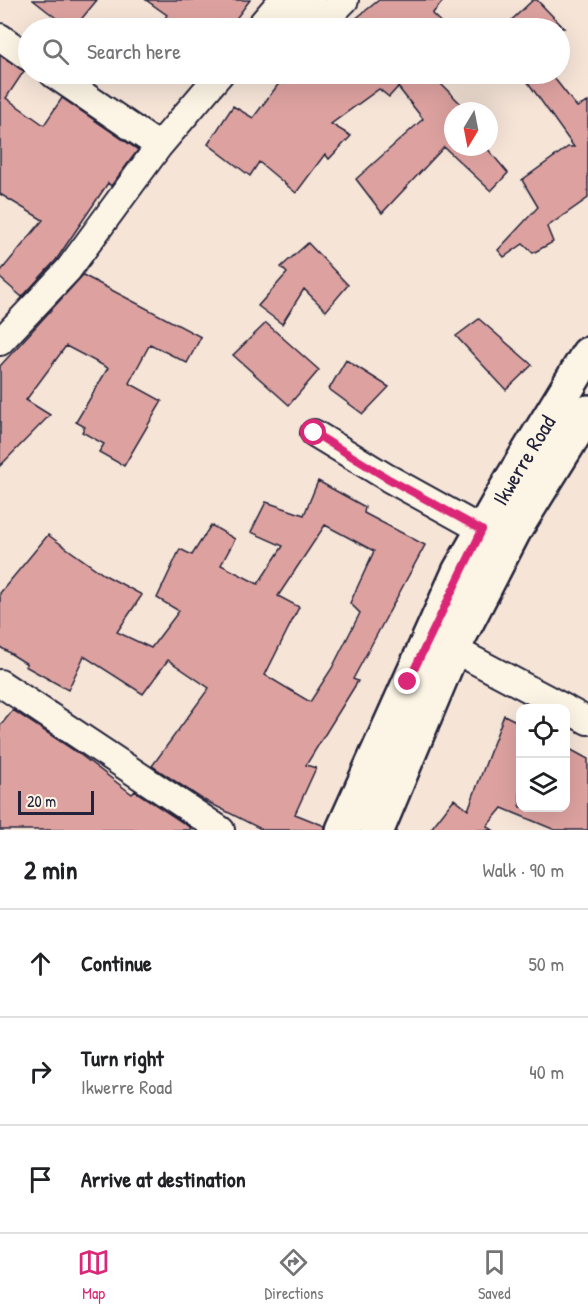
<!DOCTYPE html>
<html lang="en">
<head>
<meta charset="utf-8">
<style>
	:root { --surface:#fff; --page:#f2f2f2; --text:#202124; --muted:#757577; --line:#e0e0e0; --accent:#db2777 }
	body { margin:0; font-family:"Patrick Hand",sans-serif; background:var(--page); color:var(--text) }
	.controls { position:absolute; right:18px; bottom:18px; display:grid; overflow:hidden; border-radius:12px; box-shadow:0 6px 24px #0002 }
	.controls button { width:54px; height:54px; display:grid; place-items:center; padding:0; border:0; border-bottom:2px solid var(--line); background:var(--surface); color:var(--text); font:30px sans-serif }
	.compass { position:absolute; left:444px; top:102px; width:54px; height:54px; border-radius:50%; background:var(--surface); box-shadow:0 6px 24px #0002; rotate:190deg }
	.scale { position:absolute; left:18px; bottom:15px; width:76px; box-sizing:border-box; padding-left:6px; border:3px solid #22223b; border-top:0; font-size:16px; line-height:21px; white-space:nowrap; color:#22223b; -webkit-text-stroke:4px #fcf5e5; paint-order:stroke }
	.stop { position:absolute; width:18px; height:18px; margin:-14px; border:4px solid #db2777; border-radius:50%; background:#fff }
	.stop.end { background:#db2777; border-color:#fff; box-shadow:0 2px 6px #0008 }
	.list { margin:0; padding:0; list-style:none }
	h2 { display:flex; justify-content:space-between; align-items:center; height:78px; margin:0; padding:0 24px; font-size:26px }
	h2 small { font-size:20px; font-weight:400; color:var(--muted) }
	.list li { display:grid; grid-template-columns:39px 1fr auto; gap:18px; align-items:center; box-sizing:border-box; height:108px; padding:0 24px; border-top:2px solid var(--line) }
	.list b { display:block; font-size:22px; white-space:nowrap }
	.list p { margin:0; font-size:20px; white-space:nowrap; color:var(--muted) }
	.list em { font-size:20px; font-style:normal; color:var(--muted) }
	.icon { flex:none; width:33px; height:33px; fill:none; stroke:currentColor; stroke-width:2; stroke-linecap:round; stroke-linejoin:round }
	.map { position:relative; flex:none; width:588px; height:830px; overflow:hidden }
	.search { position:absolute; background:var(--surface); box-shadow:0 6px 24px #0002; left:18px; right:18px; top:18px; height:66px; display:flex; align-items:center; gap:15px; box-sizing:border-box; padding:0 21px; border-radius:33px; color:var(--muted); font-size:22px }
	.sheet { height:402px; background:var(--surface) }
	nav { display:flex; justify-content:space-around; align-items:center; box-sizing:border-box; height:84px; border-top:2px solid var(--line); background:var(--surface); font-size:16px; color:var(--muted) }
	nav a { display:grid; justify-items:center; gap:3px }
	nav .on { color:var(--accent) }
	.map>svg:first-child { display:block }
	.building { fill:#dda2a0; stroke:#22223b; stroke-width:1.5; fill-rule:evenodd }
	.lines { fill:none; stroke-linecap:round; stroke-linejoin:round }
	.street-casing { stroke:#22223b; stroke-width:30 }
	.primary-casing { stroke:#22223b; stroke-width:38 }
	.street { stroke:#fcf5e5; stroke-width:26 }
	.primary { stroke:#fcf5e5; stroke-width:33 }
	.route { stroke:#db2777; stroke-width:8 }
	.labels { text-anchor:middle; dominant-baseline:central; stroke-width:5; stroke-linejoin:round; paint-order:stroke }
	.street-label { font-size:22px; fill:#22223b; stroke:#fcf5e5 }
</style>
</head>
<body>
<div class="map">
<svg width="588" height="830" viewBox="0 0 588 830">
	<rect width="100%" height="100%" fill="#f6e4d7"/>
	<filter id="ink" filterUnits="userSpaceOnUse"><feTurbulence type="fractalNoise" baseFrequency=".0167" numOctaves="2"/><feDisplacementMap in="SourceGraphic" scale="12" xChannelSelector="R" yChannelSelector="G"/><feConvolveMatrix kernelMatrix="1 2 1 2 8 2 1 2 1" color-interpolation-filters="sRGB"/></filter>
	<g filter="url(#ink)">
		<path class="building" d="M33,0H97L74,28H47L56,18Z
			M146,0H250L229,28H173L163,21L167,15Z
			M379,0H444L432,14L447,28H344Z
			M533,0H537L564,28H503Z
			M0,55L24,71L6,98L44,125L62,98L138,150L111,186L108,183L56,260L22,297L0,278V272L43,220L0,194Z
			M286,74H431L468,111H453V147H486L508,173L491,191L444,147L382,213L356,179L423,119L398,87L389,97L379,89L331,124L351,136L329,159L325,154L296,193L259,162L250,176L208,144L233,106L253,118Z
			M522,74H551L577,107L588,102V198L547,227L553,242L533,253L523,244L504,257L498,250L538,207L522,180L568,147H574Z
			M308,243L348,285L326,311L304,289L282,324L258,306L287,273L281,267Z
			M83,275L201,337L187,363L150,344L129,383L162,401L124,466L99,452L104,444L82,432L85,427L76,422L108,368L66,346L26,400L50,415L0,466V366Z
			M479,319L532,365L506,390L456,336Z
			M266,323L319,370L289,405L233,355Z
			M346,360L389,387L363,414L329,389Z
			M318,481L365,507L364,513L425,545L353,679L358,681L306,765L316,768L295,814L325,826V830H263L202,799L152,766L209,688L168,660L143,694L84,656L68,690L25,666L27,664L0,647V593L48,535L103,574L142,595L117,632L151,648L179,611L157,598L180,549L192,555L211,525L235,539L221,565L258,584L283,546L251,532L266,502L304,515ZM325,525L374,551L350,603L360,613L332,668L310,702L265,675L299,607L278,596Z
			M13,710L78,753L132,794L135,791L191,828L190,830H0V726Z
			M504,715L520,723V807H566V747L588,759V830H555L502,808L487,826L493,830H430L454,799L468,810Z"/>
		<g class="lines">
			<g class="street-casing">
				<path id="street" d="M258,28L282,0L304,10L332,13L345,0
					M0,37L28,57
					M53,74L159,146
					M0,342L68,270L159,146L220,74
					M314,433L388,478L482,530
					M453,649L565,708
					M0,683L221,830
					M566,709L588,721"/>
			</g>
			<g class="primary-casing">
				<g id="primary">
					<path id="s1" d="M343,830L459,572L512,479L588,354"/>
					<path d="M377,830L453,649L514,531L588,412"/>
				</g>
			</g>
			<use href="#street" class="street"/>
			<use href="#primary" class="primary"/>
		</g>
	</g>
	<g class="lines" filter="url(#ink)">
		<path class="route" d="M314,433L387,478L482,530L408,682"/>
	</g>
	<g class="labels">
		<g class="street-label">
			<text stroke="none"><textPath href="#s1" startOffset="412">Ikwerre Road</textPath></text>
		</g>
	</g>
</svg>
<div class="controls">
<button><svg class="icon" aria-label="locate" viewBox="0 0 24 24"><circle cx="12" cy="12" r="6"/><path d="M12 2v4M12 18v4M2 12h4M18 12h4"/></svg></button>
<button><svg class="icon" aria-label="layers" viewBox="0 0 24 24"><path d="M12 4l9 5-9 5-9-5zM3 14l9 5 9-5"/></svg></button>
</div>
<svg class="compass" viewBox="-18 -18 36 36"><path d="M0-13l5 13h-10z" fill="#e53935"/><path d="M0 13l5-13h-10z" fill="#757577"/></svg>
<div class="scale">20 m</div>
<div class="stop" style="left:314px;top:433px"></div>
<div class="stop end" style="left:408px;top:682px"></div>
<div class="search"><svg class="icon" aria-label="search" viewBox="0 0 24 24"><circle cx="10" cy="10" r="6"/><path d="M15 15l6 6"/></svg>Search here</div>
</div>
<section class="sheet">
<h2>2 min<small>Walk · 90 m</small></h2>
<ul class="list">
<li><svg class="icon" aria-label="ahead" viewBox="0 0 24 24"><path d="M12 20V5M6 11l6-6 6 6"/></svg><div><b>Continue</b></div><em>50 m</em></li>
<li><svg class="icon" aria-label="right" viewBox="0 0 24 24"><path d="M7 20v-9h11M14 6l5 5-5 5"/></svg><div><b>Turn right</b><p>Ikwerre Road</p></div><em>40 m</em></li>
<li><svg class="icon" aria-label="arrive" viewBox="0 0 24 24"><path d="M6 21V4h12l-3 4 3 4H6"/></svg><div><b>Arrive at destination</b></div></li>
</ul>
</section>
<nav>
<a class="on"><svg class="icon" aria-label="map" viewBox="0 0 24 24"><path d="M3 6l6-2 6 2 6-2v14l-6 2-6-2-6 2zM9 4v14M15 6v14"/></svg>Map</a>
<a><svg class="icon" aria-label="directions" viewBox="0 0 24 24"><path d="M12 3l9 9-9 9-9-9zM9 14v-3h6M13 9l2 2-2 2"/></svg>Directions</a>
<a><svg class="icon" aria-label="saved" viewBox="0 0 24 24"><path d="M7 4h10v16l-5-4-5 4z"/></svg>Saved</a>
</nav>
</body>
</html>
